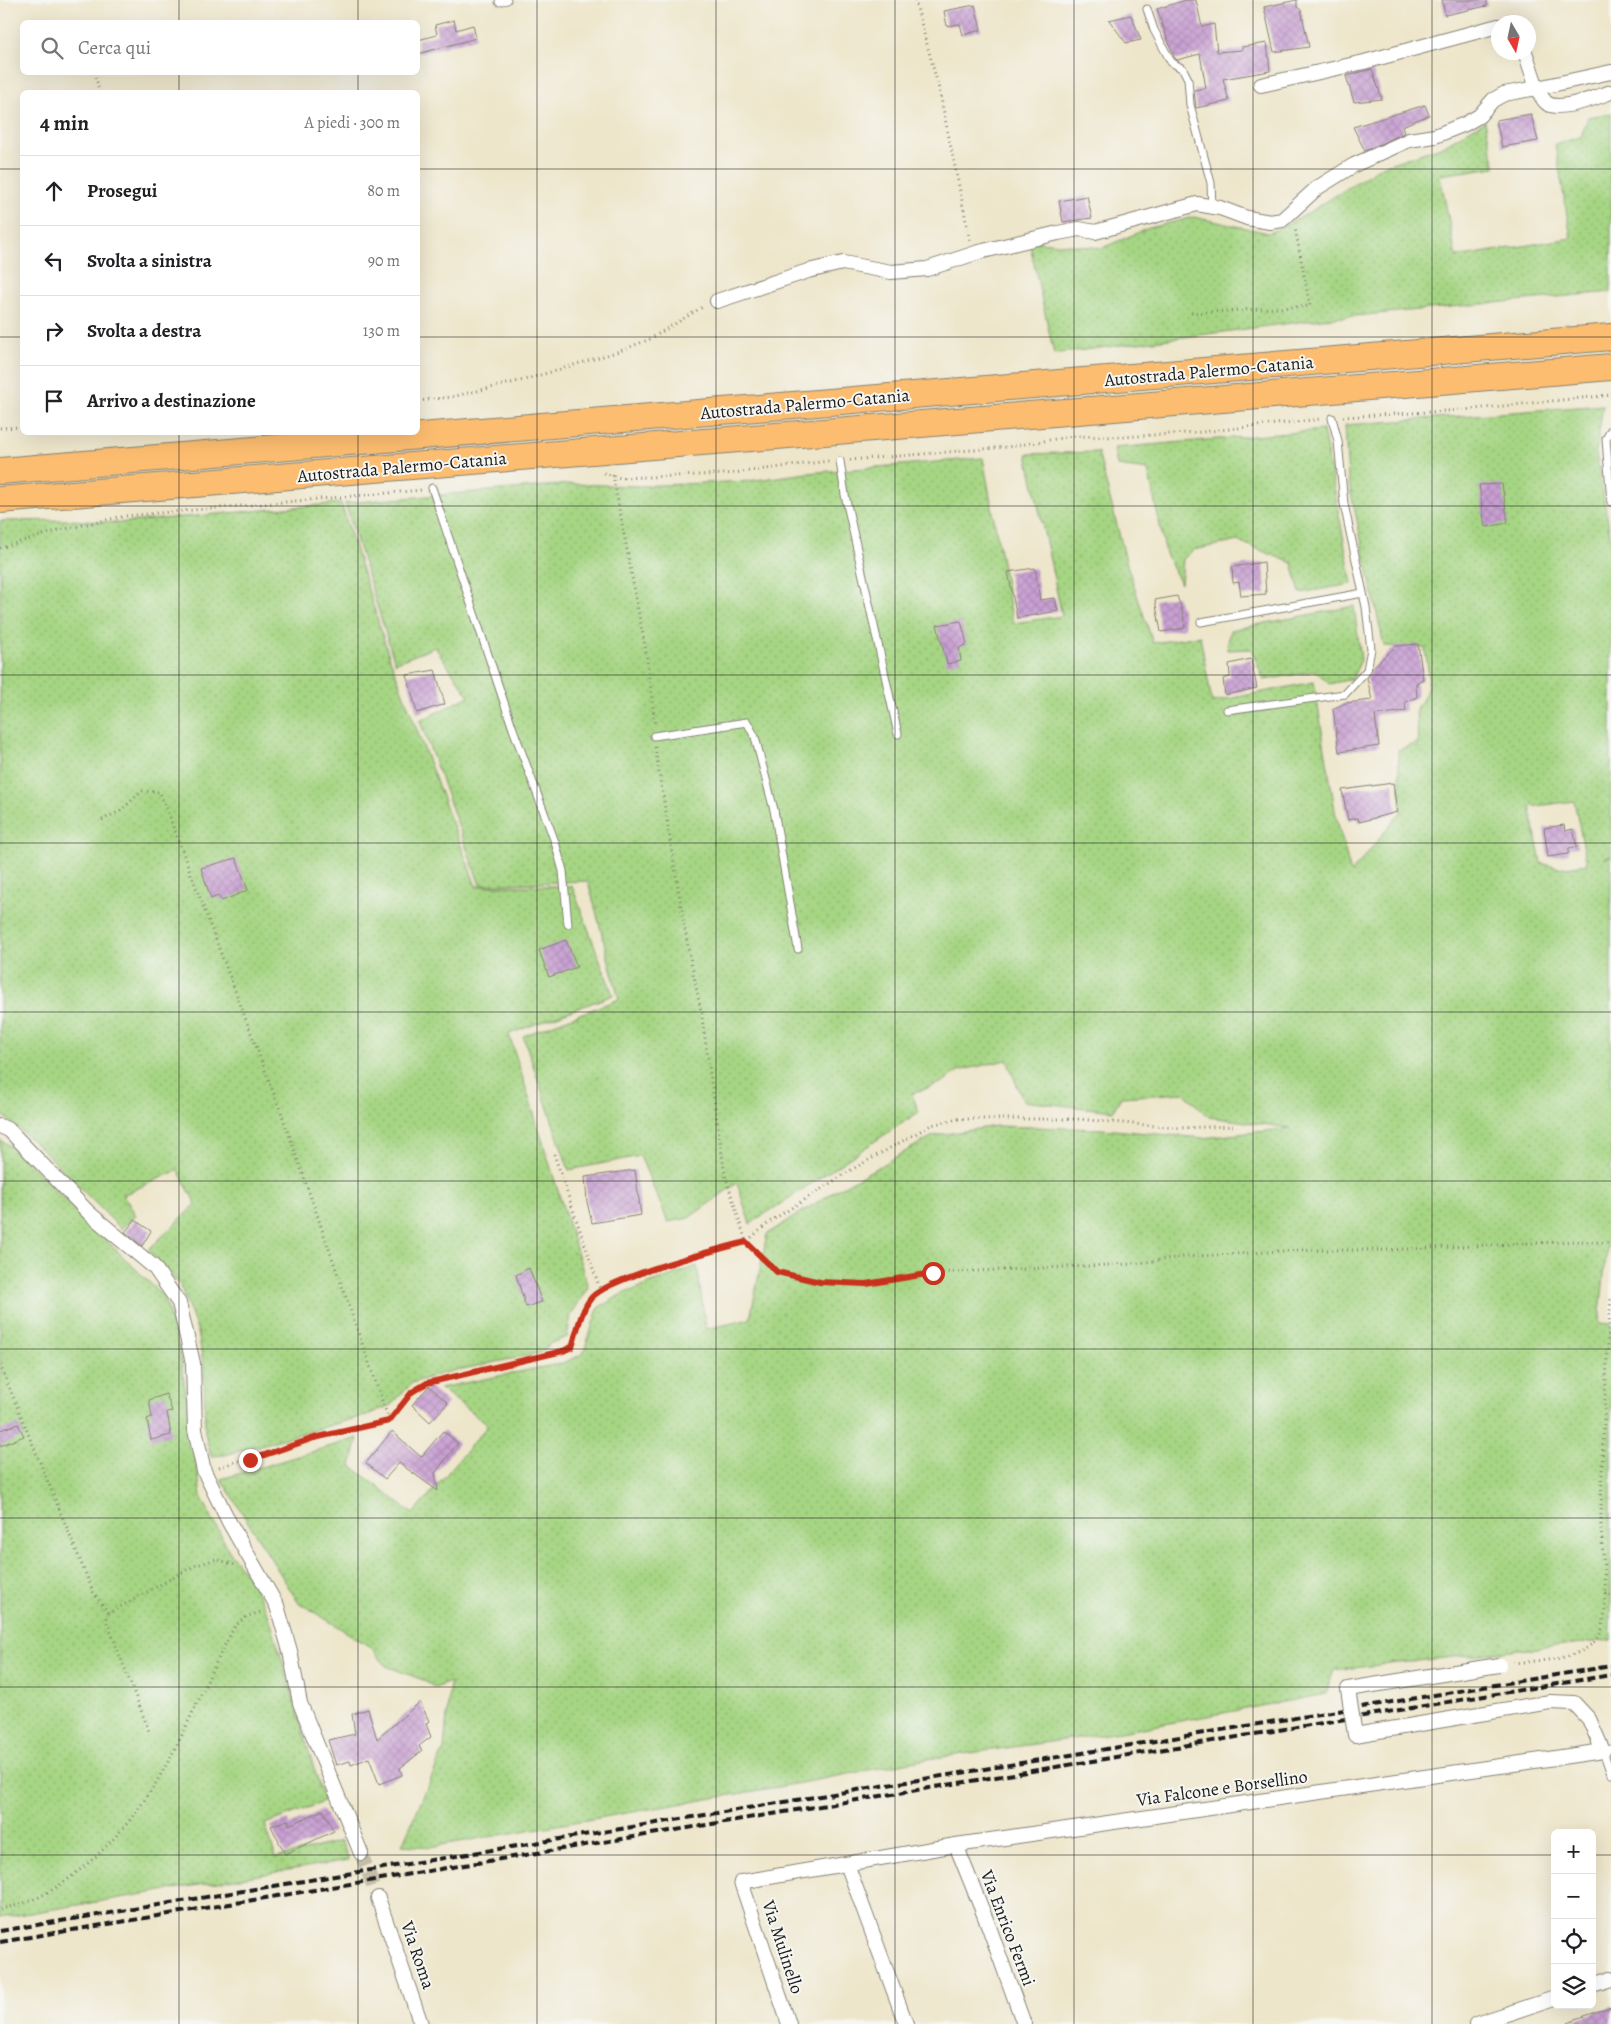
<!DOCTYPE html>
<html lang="it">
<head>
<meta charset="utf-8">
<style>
	:root { --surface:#fff; --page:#f6f6f6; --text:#202124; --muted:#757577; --line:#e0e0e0 }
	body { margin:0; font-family:Alegreya,serif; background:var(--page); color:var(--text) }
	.controls { position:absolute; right:15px; bottom:15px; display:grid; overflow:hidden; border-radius:8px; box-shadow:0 5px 20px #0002 }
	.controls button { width:45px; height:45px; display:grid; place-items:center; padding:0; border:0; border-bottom:1px solid var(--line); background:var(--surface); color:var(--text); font:25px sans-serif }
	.compass { position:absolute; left:1491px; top:15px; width:45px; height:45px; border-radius:50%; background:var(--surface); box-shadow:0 5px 20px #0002; rotate:171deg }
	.stop { position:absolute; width:15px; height:15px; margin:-11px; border:4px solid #c8321e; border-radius:50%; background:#fff }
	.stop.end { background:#c8321e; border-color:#fff; box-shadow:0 1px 5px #0008 }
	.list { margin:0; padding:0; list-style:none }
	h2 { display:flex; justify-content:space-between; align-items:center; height:65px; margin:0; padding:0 20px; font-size:21px }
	h2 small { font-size:16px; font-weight:400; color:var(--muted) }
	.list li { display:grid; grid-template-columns:32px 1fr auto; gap:15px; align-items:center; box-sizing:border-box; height:70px; padding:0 20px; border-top:1px solid var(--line) }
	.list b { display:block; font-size:19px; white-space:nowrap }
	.list em { font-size:16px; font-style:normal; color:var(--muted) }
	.icon { flex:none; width:28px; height:28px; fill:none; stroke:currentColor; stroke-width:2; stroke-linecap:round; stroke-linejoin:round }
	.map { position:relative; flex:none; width:1611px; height:2024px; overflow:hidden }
	.search { position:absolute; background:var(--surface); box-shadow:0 5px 20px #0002; left:20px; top:20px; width:400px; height:55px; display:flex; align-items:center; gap:12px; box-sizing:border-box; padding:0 18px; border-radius:8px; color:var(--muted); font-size:19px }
	.panel { position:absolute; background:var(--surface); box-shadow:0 5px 20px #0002; left:20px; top:90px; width:400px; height:345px; border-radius:8px }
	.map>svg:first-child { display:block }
	.grass { fill:url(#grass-dots); stroke:#617850; fill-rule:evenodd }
	.building { fill:url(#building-cross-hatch) }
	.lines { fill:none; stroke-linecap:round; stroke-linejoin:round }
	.minor-tunnel { stroke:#c4bea8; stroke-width:14; stroke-dasharray:14 7; stroke-linecap:butt }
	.service-casing { stroke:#858174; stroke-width:9 }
	.minor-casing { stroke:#858174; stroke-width:16 }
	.motorway-casing { stroke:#858174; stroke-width:28 }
	.path { stroke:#858174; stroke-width:3; stroke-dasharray:1 4; stroke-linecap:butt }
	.service { stroke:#fff; stroke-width:7 }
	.minor { stroke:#fff; stroke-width:14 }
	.motorway { stroke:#fcbd6f; stroke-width:26 }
	.rail { stroke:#1c1c1c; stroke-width:4; stroke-dasharray:8 4; stroke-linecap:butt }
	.minor-bridge-casing { stroke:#858174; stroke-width:16; stroke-linecap:butt }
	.minor-bridge { stroke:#fff; stroke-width:14 }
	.route { stroke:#c8321e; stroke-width:6 }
	.grid { fill:none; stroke:#1c1c1c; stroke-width:1; stroke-opacity:0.55 }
	.labels { text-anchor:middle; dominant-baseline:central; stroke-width:4; stroke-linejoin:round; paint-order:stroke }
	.street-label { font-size:18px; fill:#1c1c1c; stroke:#f6f6f2 }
</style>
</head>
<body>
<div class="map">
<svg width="1611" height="2024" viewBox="0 0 1611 2024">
	<defs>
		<pattern id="grass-dots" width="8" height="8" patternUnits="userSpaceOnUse" patternTransform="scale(1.25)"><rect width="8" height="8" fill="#a6d583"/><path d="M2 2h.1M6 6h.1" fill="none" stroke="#8eb671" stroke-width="1.8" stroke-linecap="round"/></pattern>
		<pattern id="building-cross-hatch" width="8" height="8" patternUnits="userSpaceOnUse" patternTransform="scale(1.25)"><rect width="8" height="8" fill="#c89fd2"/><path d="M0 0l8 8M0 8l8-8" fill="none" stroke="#ab88b4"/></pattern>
	</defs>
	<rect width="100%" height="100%" fill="#f6f6f2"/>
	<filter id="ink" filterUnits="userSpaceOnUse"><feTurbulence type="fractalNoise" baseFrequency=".02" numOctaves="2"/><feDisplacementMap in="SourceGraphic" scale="10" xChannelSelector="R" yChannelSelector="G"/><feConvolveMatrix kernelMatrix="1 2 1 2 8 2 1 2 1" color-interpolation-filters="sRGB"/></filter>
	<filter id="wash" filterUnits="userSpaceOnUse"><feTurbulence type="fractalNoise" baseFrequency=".0096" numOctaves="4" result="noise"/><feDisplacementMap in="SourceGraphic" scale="20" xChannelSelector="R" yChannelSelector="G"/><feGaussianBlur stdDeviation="1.12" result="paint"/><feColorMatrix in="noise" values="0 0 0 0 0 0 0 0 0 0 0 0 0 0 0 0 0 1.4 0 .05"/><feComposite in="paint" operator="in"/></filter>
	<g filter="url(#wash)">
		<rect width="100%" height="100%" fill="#eee6cb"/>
		<path class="grass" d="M1611,113V292L1322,319L1054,354L1029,241L1102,248L1149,228L1194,217L1269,233L1305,215L1382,166L1441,147L1485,121L1495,167L1440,175L1456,257L1571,238L1555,144L1581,137L1588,117Z
			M1603,405L1596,453L1611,540V855L1604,858L1611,856V1208L1599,1323L1611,1324V1640L1334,1670L1326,1694L1121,1732L927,1759L801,1783L430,1847L402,1845L444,1749L450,1682L435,1688L423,1680L386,1666L372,1648L298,1602L221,1479L358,1438L351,1466L413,1514L488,1425L440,1388L563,1363L583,1354L598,1308L622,1294L697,1266L706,1329L750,1319L767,1234L835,1191L933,1136L996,1126L1102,1129L1203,1138L1291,1128L1209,1117L1184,1093L1121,1097L1113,1111L1023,1101L1007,1060L958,1071L943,1082L912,1094L919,1112L750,1224L737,1183L689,1218L668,1222L640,1156L569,1170L523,1036L619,999L588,881L480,885L420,721L469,696L435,647L395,663L345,503L571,484L639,486L748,481L807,473L983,458L1013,623L1062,616L1027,454L1098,452L1128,568L1153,643L1200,636L1212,702L1314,682L1336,816L1351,873L1401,812L1398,750L1418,743L1416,708C1434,688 1428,672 1425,648L1384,646L1348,479L1345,425ZM1574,801L1587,864L1558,868L1541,863L1530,807Z
			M1323,430L1352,584L1300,593L1292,563L1238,541L1193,550L1183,559L1181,584L1166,554L1148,470L1117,466L1114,448Z
			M341,503L389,656L476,886H572L613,995L509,1034L588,1287L571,1315L567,1337L551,1343L540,1353L443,1373L412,1383L391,1405L367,1415L225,1455L211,1456L205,1433L204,1369L198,1332L180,1285L148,1250L196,1204L178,1170L123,1195L136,1215L121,1229L41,1148L0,1113V521L70,520L117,523Z
			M1354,606L1361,660L1352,679L1329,684L1316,671L1264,680L1251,649L1227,650L1230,630Z
			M0,1140L11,1146L164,1297L179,1347L201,1496L229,1551L254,1585L269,1616L324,1802L265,1824L276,1858L341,1841L349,1860L0,1918Z"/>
		<g id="blocks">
			<path class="building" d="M1186,0H1196L1202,27L1214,24L1217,52L1242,50V47L1267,43L1270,71L1223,79L1229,101L1196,108L1194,90L1206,88L1200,54L1177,60L1174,57L1157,9Z
				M1297,0V7L1301,10L1309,47L1274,52L1264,7Z
				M1442,0H1487V6L1445,15Z
				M975,5L981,30L963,35L960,24L947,26L944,11Z
				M1131,15L1141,40L1126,43L1109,20Z
				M454,20L456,30L473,25L476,38L418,54V40L437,35L435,25Z
				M1372,69L1382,99L1354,102L1346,76Z
				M1425,105L1429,115L1402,126L1404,133L1365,151L1353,127Z
				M1531,114L1538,141L1502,147L1496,120Z
				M1087,196L1092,218L1063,222L1059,201Z
				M1502,484L1508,523L1485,527L1479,485Z
				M1264,562L1266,594L1241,596L1239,582L1233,583L1232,567Z
				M1035,568L1040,600L1055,598L1058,611L1017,618L1008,572Z
				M1177,596L1183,613L1185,628L1161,632L1155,600Z
				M961,621L967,644L959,648L961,661L947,664L937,625Z
				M1418,644L1423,679L1416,683L1417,697L1405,702L1406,711L1375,715L1379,746L1339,752L1333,709L1345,703L1372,700L1367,678L1373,667L1396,646Z
				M1251,659L1257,688L1225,695L1223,679L1230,677L1229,664Z
				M435,670L445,704L417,713L407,675Z
				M1393,783L1397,812L1359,822L1358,818L1348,820L1342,790Z
				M1564,825L1565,831L1573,829L1577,847L1569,848L1568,854L1548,857L1544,828Z
				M236,858L248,890L222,901L218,896L211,899L201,868Z
				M566,940L577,967L549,977L539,950Z
				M635,1170L641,1215L592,1223L587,1202L585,1177Z
				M135,1220L151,1231L142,1246L125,1232Z
				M529,1268L542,1302L526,1307L516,1275Z
				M429,1386L448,1403L430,1422L412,1405Z
				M166,1394L172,1411L167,1412L171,1435L151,1440L147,1419L152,1417L149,1400Z
				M18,1424L24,1436L0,1446V1430Z
				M392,1431L421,1457L443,1431L458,1443L435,1473L438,1491L399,1463L385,1479L366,1463Z
				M420,1702L429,1721L426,1724L431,1737L419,1746L422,1751L400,1768L402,1775L379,1784L369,1758L351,1765L350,1761L336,1765L328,1740L355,1734L352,1714L368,1709L377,1739Z
				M323,1810L334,1831L285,1854L271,1826L288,1820L289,1825Z
				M1611,2007V2024H1568L1567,2022Z"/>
		</g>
	</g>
	<g filter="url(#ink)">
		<use href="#blocks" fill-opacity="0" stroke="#858174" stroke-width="1"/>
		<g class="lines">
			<path class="minor-tunnel" d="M361,1853L378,1898"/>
			<g class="service-casing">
				<path id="service" d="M499,2L507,0
					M1147,9L1154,30L1171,62L1183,69L1188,79L1190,105L1211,183L1212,207
					M1611,430L1606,439L1611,502
					M840,461L845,495L898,734
					M432,488L513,729L555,842L563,871L568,924
					M1201,622L1363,593
					M1227,710L1345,694L1367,670L1371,649L1366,607L1344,504L1338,441L1332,418
					M654,736L747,722L755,737L774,810L798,949
					M1611,1749L1603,1751L1611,1774"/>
			</g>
			<g class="minor-casing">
				<path id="minor" d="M1525,52L1537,88L1611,72
					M1261,85L1364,62L1498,26
					M717,301L808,271L843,263L891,272L927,269L979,252L1058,233L1079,229L1095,232L1197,204L1220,208L1247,218L1270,222L1282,220L1317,188L1354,165L1409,140L1435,136L1465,124L1479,116L1493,100L1504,94L1537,88C1540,94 1542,100 1548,104C1562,111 1597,97 1611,92
					M0,1126L9,1130L90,1214L154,1267L179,1303L193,1363L195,1430L204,1471L229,1522L277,1606L290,1651L300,1703L361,1853
					M956,1845L989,1927L1024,2024
					M847,1864L906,2024
					M378,1898L421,2024
					M1592,1985L1611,1979
					M789,2024L741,1882L956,1845L1603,1751L1589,1719L1574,1703L1550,1702
					M1476,2024L1555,1998"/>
			</g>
			<g class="motorway-casing">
				<path id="motorway" d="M0,471L1611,337
					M0,500L1611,367"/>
			</g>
			<path class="path" d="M915,0L939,89L970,240
				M95,72L99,92
				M1191,313L1310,306L1295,228
				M418,401L451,397L524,380L620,351L650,339L704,306
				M1343,417L1463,410L1611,395
				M0,428L22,427
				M850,460L1008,447L1073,436L1123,437L1202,432L1321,419
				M604,473L620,478L726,474L829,461
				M613,475L646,652L655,724
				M0,548L60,530L125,516L422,490
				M655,747L687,942L701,1011L725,1175L746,1242L777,1272L819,1281L866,1284L933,1273L1132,1264L1182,1257L1300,1250H1386L1577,1241L1611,1243
				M102,820L120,811L142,791L160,792L282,1115L389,1420
				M554,1154L601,1292
				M0,1365L94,1594L109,1613L194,1566L216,1559L235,1565
				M219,1467L314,1438L389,1421L412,1392L427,1383L508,1365L572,1347L583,1313L592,1298L613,1284L719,1249L746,1242L771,1221L851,1170L931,1125L958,1119H1077L1179,1128L1233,1126
				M1605,1593L1611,1596
				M109,1613L106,1620L149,1731
				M1513,1663C1540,1660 1584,1662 1600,1634C1611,1613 1601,1547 1601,1521C1602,1446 1606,1371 1611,1296
				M0,1909C38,1902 56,1889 86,1865C168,1795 186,1715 235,1626L246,1617L263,1611"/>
			<use href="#service" class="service"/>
			<use href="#minor" class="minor"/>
			<use href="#motorway" class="motorway"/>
			<path class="rail" d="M0,1931L1611,1666
				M0,1942L1611,1675"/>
			<g class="minor-bridge-casing">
				<path id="minor-bridge" d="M1499,1665L1348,1689L1355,1735L1550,1702"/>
			</g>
			<use href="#minor-bridge" class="minor-bridge"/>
		</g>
	</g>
	<g class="lines" filter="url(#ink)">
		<path class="route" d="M250,1460L314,1438L389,1421L412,1392L427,1383L563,1351L572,1347C577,1332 581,1309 592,1297C612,1277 715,1250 746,1242L777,1272L820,1282L866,1284L933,1273"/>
	</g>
	<path class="grid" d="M179,0V22M358,0V22M537,0V2024M716,0V2024M895,0V2024M1074,0V2024M1253,0V2024M1432,0V2024M179,72V92M358,72V92M0,169H22M418,169H1611M0,337H22M418,337H1611M179,432V2024M358,432V2024M0,506H1611M0,675H1611M0,843H1611M0,1012H1611M0,1181H1611M0,1349H1611M0,1518H1611M0,1687H1611M0,1855H1555M1592,1855H1611"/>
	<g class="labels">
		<g class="street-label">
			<text transform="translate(1209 371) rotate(-5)">Autostrada Palermo-Catania</text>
			<text transform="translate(805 404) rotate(-5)">Autostrada Palermo-Catania</text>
			<text transform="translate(402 467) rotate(-5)">Autostrada Palermo-Catania</text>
			<text transform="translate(1222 1788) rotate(-8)">Via Falcone e Borsellino</text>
			<text transform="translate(1008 1928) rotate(69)">Via Enrico Fermi</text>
			<text transform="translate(783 1947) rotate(72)">Via Mulinello</text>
			<text transform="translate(418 1955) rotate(71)">Via Roma</text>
		</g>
	</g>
</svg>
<div class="controls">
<button>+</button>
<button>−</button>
<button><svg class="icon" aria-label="locate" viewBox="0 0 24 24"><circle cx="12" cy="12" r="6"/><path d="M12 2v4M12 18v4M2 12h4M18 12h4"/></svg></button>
<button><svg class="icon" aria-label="layers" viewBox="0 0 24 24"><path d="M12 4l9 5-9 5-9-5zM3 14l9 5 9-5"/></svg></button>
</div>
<svg class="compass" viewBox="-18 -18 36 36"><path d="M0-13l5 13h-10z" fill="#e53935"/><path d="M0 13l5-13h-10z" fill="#757577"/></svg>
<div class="stop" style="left:933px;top:1273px"></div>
<div class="stop end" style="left:250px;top:1460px"></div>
<div class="search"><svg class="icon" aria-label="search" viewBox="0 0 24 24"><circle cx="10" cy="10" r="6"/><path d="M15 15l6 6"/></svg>Cerca qui</div>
<section class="panel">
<h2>4 min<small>A piedi · 300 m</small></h2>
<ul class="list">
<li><svg class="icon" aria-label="ahead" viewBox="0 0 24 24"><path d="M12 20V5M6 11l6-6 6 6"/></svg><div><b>Prosegui</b></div><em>80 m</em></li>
<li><svg class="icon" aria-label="left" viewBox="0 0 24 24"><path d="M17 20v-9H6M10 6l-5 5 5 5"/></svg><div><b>Svolta a sinistra</b></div><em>90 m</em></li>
<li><svg class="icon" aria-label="right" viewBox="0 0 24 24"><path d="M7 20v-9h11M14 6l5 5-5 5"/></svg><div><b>Svolta a destra</b></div><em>130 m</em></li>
<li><svg class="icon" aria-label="arrive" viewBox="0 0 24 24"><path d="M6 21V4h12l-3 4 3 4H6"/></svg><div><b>Arrivo a destinazione</b></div></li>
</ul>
</section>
</div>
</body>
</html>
